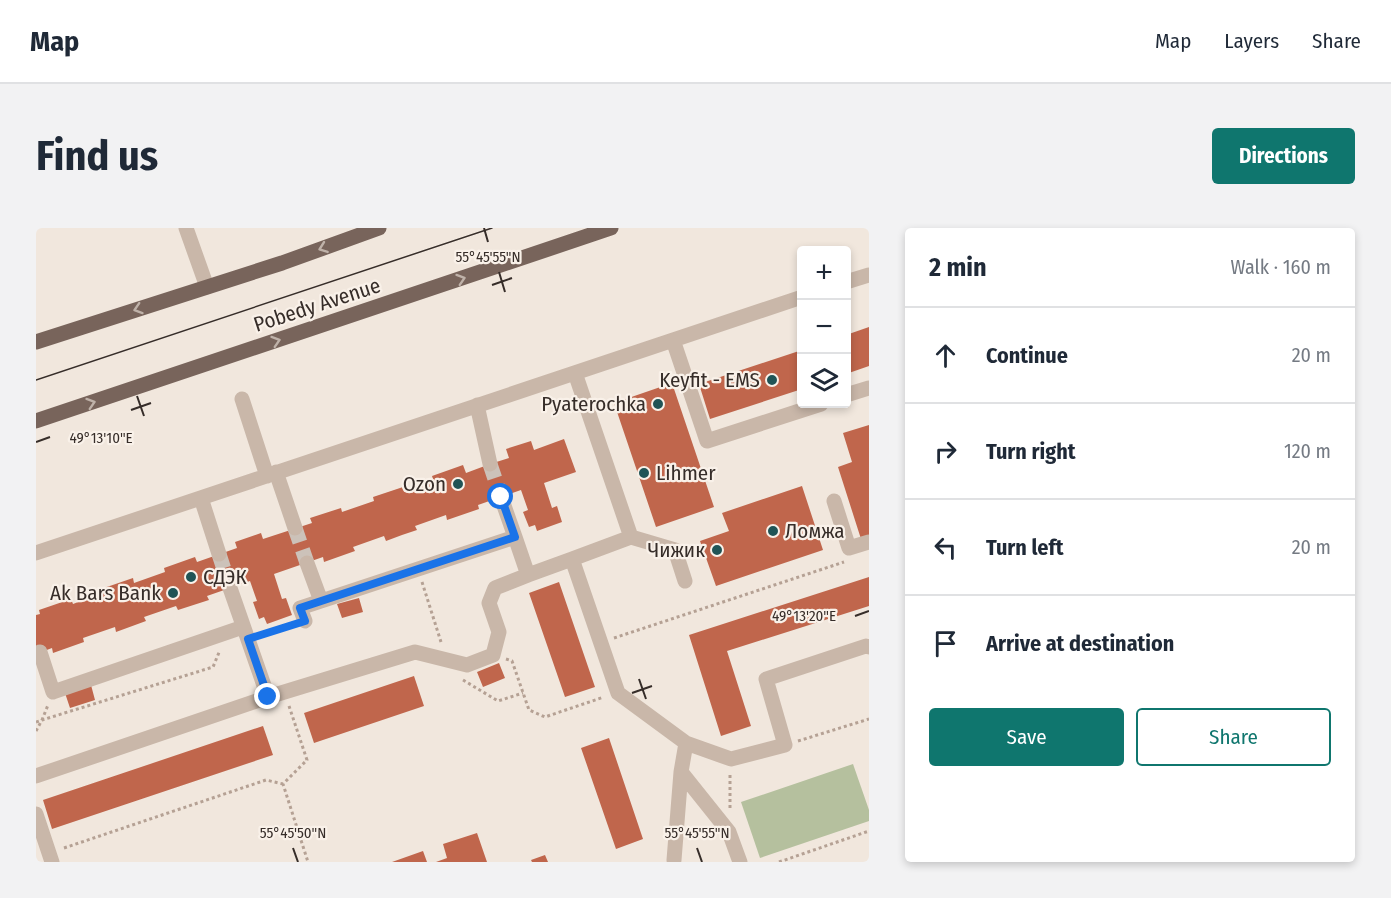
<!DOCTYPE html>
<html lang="en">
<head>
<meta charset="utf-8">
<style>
	:root { --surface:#fff; --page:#f2f2f3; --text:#1f2937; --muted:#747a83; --line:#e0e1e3; --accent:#0f766e }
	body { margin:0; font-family:"Fira Sans Condensed",sans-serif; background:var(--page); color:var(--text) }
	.controls { position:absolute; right:18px; top:18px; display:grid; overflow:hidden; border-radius:6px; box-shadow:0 3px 9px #0003 }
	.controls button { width:54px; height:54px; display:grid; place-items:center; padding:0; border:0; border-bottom:2px solid var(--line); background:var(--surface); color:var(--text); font:30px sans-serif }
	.stop { position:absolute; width:18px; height:18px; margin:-14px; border:4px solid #1a73e8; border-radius:50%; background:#fff }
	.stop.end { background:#1a73e8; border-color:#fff; box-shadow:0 2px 6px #0008 }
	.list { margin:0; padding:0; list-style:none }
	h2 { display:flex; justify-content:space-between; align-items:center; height:78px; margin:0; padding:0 24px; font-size:26px }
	h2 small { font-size:20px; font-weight:400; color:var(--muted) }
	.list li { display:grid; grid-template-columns:39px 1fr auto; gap:18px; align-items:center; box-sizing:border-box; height:96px; padding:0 24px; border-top:2px solid var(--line) }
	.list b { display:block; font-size:22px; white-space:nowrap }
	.list em { font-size:20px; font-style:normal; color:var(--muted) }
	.actions { display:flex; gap:12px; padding:18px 24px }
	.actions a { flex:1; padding:14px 0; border:2px solid var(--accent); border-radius:6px; text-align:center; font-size:21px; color:var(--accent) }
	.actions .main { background:var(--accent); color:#fff }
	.icon { flex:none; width:33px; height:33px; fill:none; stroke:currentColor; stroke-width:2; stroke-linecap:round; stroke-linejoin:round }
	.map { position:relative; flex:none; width:833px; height:634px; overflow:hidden; border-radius:6px }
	header { display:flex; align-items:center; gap:36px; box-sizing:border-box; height:84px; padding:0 30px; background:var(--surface); border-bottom:2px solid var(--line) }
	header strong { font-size:28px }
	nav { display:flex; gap:33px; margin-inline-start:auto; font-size:21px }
	.intro { display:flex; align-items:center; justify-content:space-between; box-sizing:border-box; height:144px; padding:0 36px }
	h1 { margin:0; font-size:42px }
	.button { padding:15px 27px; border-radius:6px; background:var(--accent); color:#fff; font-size:21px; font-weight:700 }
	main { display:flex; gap:36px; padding:0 36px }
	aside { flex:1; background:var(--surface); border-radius:6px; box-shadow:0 3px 9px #0003 }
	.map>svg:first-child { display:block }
	.green { fill:#b5c09e }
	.building { fill:#c0664c }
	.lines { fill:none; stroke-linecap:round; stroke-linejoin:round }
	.minor-tunnel { stroke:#ccc2b9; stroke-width:15; stroke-dasharray:15 8; stroke-linecap:butt }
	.path { stroke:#b5a194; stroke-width:3; stroke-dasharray:3 3; stroke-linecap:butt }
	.minor { stroke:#c9b7a9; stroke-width:15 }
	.major { stroke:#78645b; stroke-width:15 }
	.tram { stroke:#362d29; stroke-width:1.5 }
	.oneway { stroke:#bfb2a9 }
	.route { stroke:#1a73e8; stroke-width:8 }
	.ticks { fill:none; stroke:#362d29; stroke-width:2 }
	.poi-dot { fill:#205456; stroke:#f9f1e9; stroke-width:2 }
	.labels { text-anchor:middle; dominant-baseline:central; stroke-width:4.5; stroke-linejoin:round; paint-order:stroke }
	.street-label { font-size:21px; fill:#362d29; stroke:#f9f1e9 }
	.poi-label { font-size:21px; fill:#362d29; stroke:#f9f1e9; text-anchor:end }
	.ticks-label { font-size:15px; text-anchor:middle; fill:#362d29; stroke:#f9f1e9; stroke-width:4.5; stroke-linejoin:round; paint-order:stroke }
</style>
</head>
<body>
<header>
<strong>Map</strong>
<nav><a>Map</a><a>Layers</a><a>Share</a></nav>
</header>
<div class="intro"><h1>Find us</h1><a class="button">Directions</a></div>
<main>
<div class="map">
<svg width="833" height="634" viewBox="0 0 833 634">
	<rect width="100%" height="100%" fill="#f1e7dd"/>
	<path class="green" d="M817,536L833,582V593L724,630L705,574Z"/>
	<path class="building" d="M833,99V138L810,146V107Z
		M766,122V161L674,191L663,156Z
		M636,155L678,279L620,299L578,175Z
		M833,197V308L825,311L802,239L816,234L807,205Z
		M528,211L540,244L508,255L516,280L521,278L526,294L501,303L499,297L493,299L487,284L492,282L485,262L442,277L443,281L411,292L410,287L379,298L381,302L366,307L350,313L348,308L317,319L319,323L288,334L287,329L238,346L246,371L250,370L256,387L231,396L228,389L223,391L217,374L221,373L214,353L171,368L173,372L142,382L140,378L108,389L110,393L80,404L79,399L47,410L48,414L17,425L16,420L0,426V387L4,386L3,382L35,371L37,376L66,365L65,361L97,350L98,355L129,344L128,340L159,329L161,334L201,320L199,314L225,305L227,311L276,295L274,290L305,280L306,284L338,273L337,269L367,259L368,264L398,254L396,248L427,237L430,245L454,236L473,230L470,221L495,213L498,222Z
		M766,258L787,322L680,358L664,313L693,303L686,285Z
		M833,349V378L691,423L715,498L685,508L653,407Z
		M523,354L559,459L529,469L493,365Z
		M323,370L327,384L306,390L301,376Z
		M463,435L469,450L447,459L441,444Z
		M378,448L388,478L278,515L268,485Z
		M55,457L59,472L34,480L29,465Z
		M227,498L237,527L16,601L7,572Z
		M573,510L607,611L580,621L545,520Z
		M441,605L451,634H400L411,630L407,616Z
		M387,623L391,634H356Z
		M509,627L512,634H496L495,632Z"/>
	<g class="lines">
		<path class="minor-tunnel" d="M454,236L465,269
			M259,300L271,335
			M183,326L194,360"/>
		<path class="path" d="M386,354L405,414
			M225,407L256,397
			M578,410L808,334
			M470,431L476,433L493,482L509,489L568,469
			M427,452L462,473L487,465
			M253,478L271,532L247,556L272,634
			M0,494L6,492L12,477
			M0,503L6,492L177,439L184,422
			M762,513L833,491
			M694,580V545
			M28,620L230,552L247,556
			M743,634L833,603"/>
		<path class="minor" d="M150,0L171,59
			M810,54L833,47
			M637,112L671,213L785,176
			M539,145L595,309L536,331L582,465L650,515L645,544L693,604L704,634
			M810,167L833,160
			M206,171L231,248
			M441,177L454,236
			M240,244L259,300
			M465,269L479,309
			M165,270L183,326
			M798,273L813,320L833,314
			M595,309L639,322L649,353
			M0,325L766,69
			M271,335L285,373
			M269,393L264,380L479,309L492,347L536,331
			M4,424L17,464L207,399
			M232,469L379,424L431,437L457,427L463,404L453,375L459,360L492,347
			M650,515L695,531L749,517L730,451L830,418L833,419
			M0,548L232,469L194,360
			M0,586L16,634
			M638,632L645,544"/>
		<path class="major" d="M0,114L246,35L343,0
			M0,193L575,0"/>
		<path class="tram" d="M0,152L456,0"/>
	</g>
	<defs><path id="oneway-chevron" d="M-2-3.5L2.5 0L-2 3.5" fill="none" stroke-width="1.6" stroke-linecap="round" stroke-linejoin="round" transform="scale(1.5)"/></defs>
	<g class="oneway">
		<use href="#oneway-chevron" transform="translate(287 20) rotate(160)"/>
		<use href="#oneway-chevron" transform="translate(425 51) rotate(-18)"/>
		<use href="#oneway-chevron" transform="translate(102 81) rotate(162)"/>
		<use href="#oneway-chevron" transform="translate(240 113) rotate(-18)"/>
		<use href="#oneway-chevron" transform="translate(55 175) rotate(-18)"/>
	</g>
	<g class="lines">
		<path class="route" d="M232,469L212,411L269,393L264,380L479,309L465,269"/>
	</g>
	<path class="ticks" d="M448,0L452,14M463,44L469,64M456,57L476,50M101,168L108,188M95,182L115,175M0,214L14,209M819,388L833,383M603,451L610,471M596,465L616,458M257,620L262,634M661,620L666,634"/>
	<g class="poi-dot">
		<circle cx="736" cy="152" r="6"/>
		<circle cx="622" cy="176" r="6"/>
		<circle cx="608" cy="245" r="6"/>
		<circle cx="422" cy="256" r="6"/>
		<circle cx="737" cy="303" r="6"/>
		<circle cx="681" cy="322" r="6"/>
		<circle cx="155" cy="349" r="6"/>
		<circle cx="137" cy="365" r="6"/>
	</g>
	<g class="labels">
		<g class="street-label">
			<text transform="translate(281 77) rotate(-18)">Pobedy Avenue</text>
		</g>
		<g class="poi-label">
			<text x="724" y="152">Keyfit - EMS</text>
			<text x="610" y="176">Pyaterochka</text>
			<text x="620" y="245" text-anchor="start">Lihmer</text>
			<text x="410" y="256">Ozon</text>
			<text x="749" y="303" text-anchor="start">Ломжа</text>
			<text x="669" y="322">Чижик</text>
			<text x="167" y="349" text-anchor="start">СДЭК</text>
			<text x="125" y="365">Ak Bars Bank</text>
		</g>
	</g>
	<g class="ticks-label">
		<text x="452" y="34">55°45'55"N</text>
		<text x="65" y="215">49°13'10"E</text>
		<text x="768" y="393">49°13'20"E</text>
		<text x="257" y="610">55°45'50"N</text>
		<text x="661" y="610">55°45'55"N</text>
	</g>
</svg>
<div class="controls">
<button>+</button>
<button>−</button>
<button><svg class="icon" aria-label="layers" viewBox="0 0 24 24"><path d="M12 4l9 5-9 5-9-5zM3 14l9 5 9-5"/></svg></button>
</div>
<div class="stop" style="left:465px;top:269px"></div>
<div class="stop end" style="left:232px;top:469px"></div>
</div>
<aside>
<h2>2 min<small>Walk · 160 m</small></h2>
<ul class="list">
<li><svg class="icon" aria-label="ahead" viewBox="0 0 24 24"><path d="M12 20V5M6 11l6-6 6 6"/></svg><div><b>Continue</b></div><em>20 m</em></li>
<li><svg class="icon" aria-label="right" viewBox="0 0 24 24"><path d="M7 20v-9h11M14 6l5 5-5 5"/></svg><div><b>Turn right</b></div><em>120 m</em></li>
<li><svg class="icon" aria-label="left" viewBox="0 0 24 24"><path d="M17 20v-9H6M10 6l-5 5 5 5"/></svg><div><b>Turn left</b></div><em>20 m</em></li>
<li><svg class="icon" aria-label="arrive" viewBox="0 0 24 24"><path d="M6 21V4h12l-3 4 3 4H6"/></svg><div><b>Arrive at destination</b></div></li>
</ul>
<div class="actions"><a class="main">Save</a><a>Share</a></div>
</aside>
</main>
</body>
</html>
